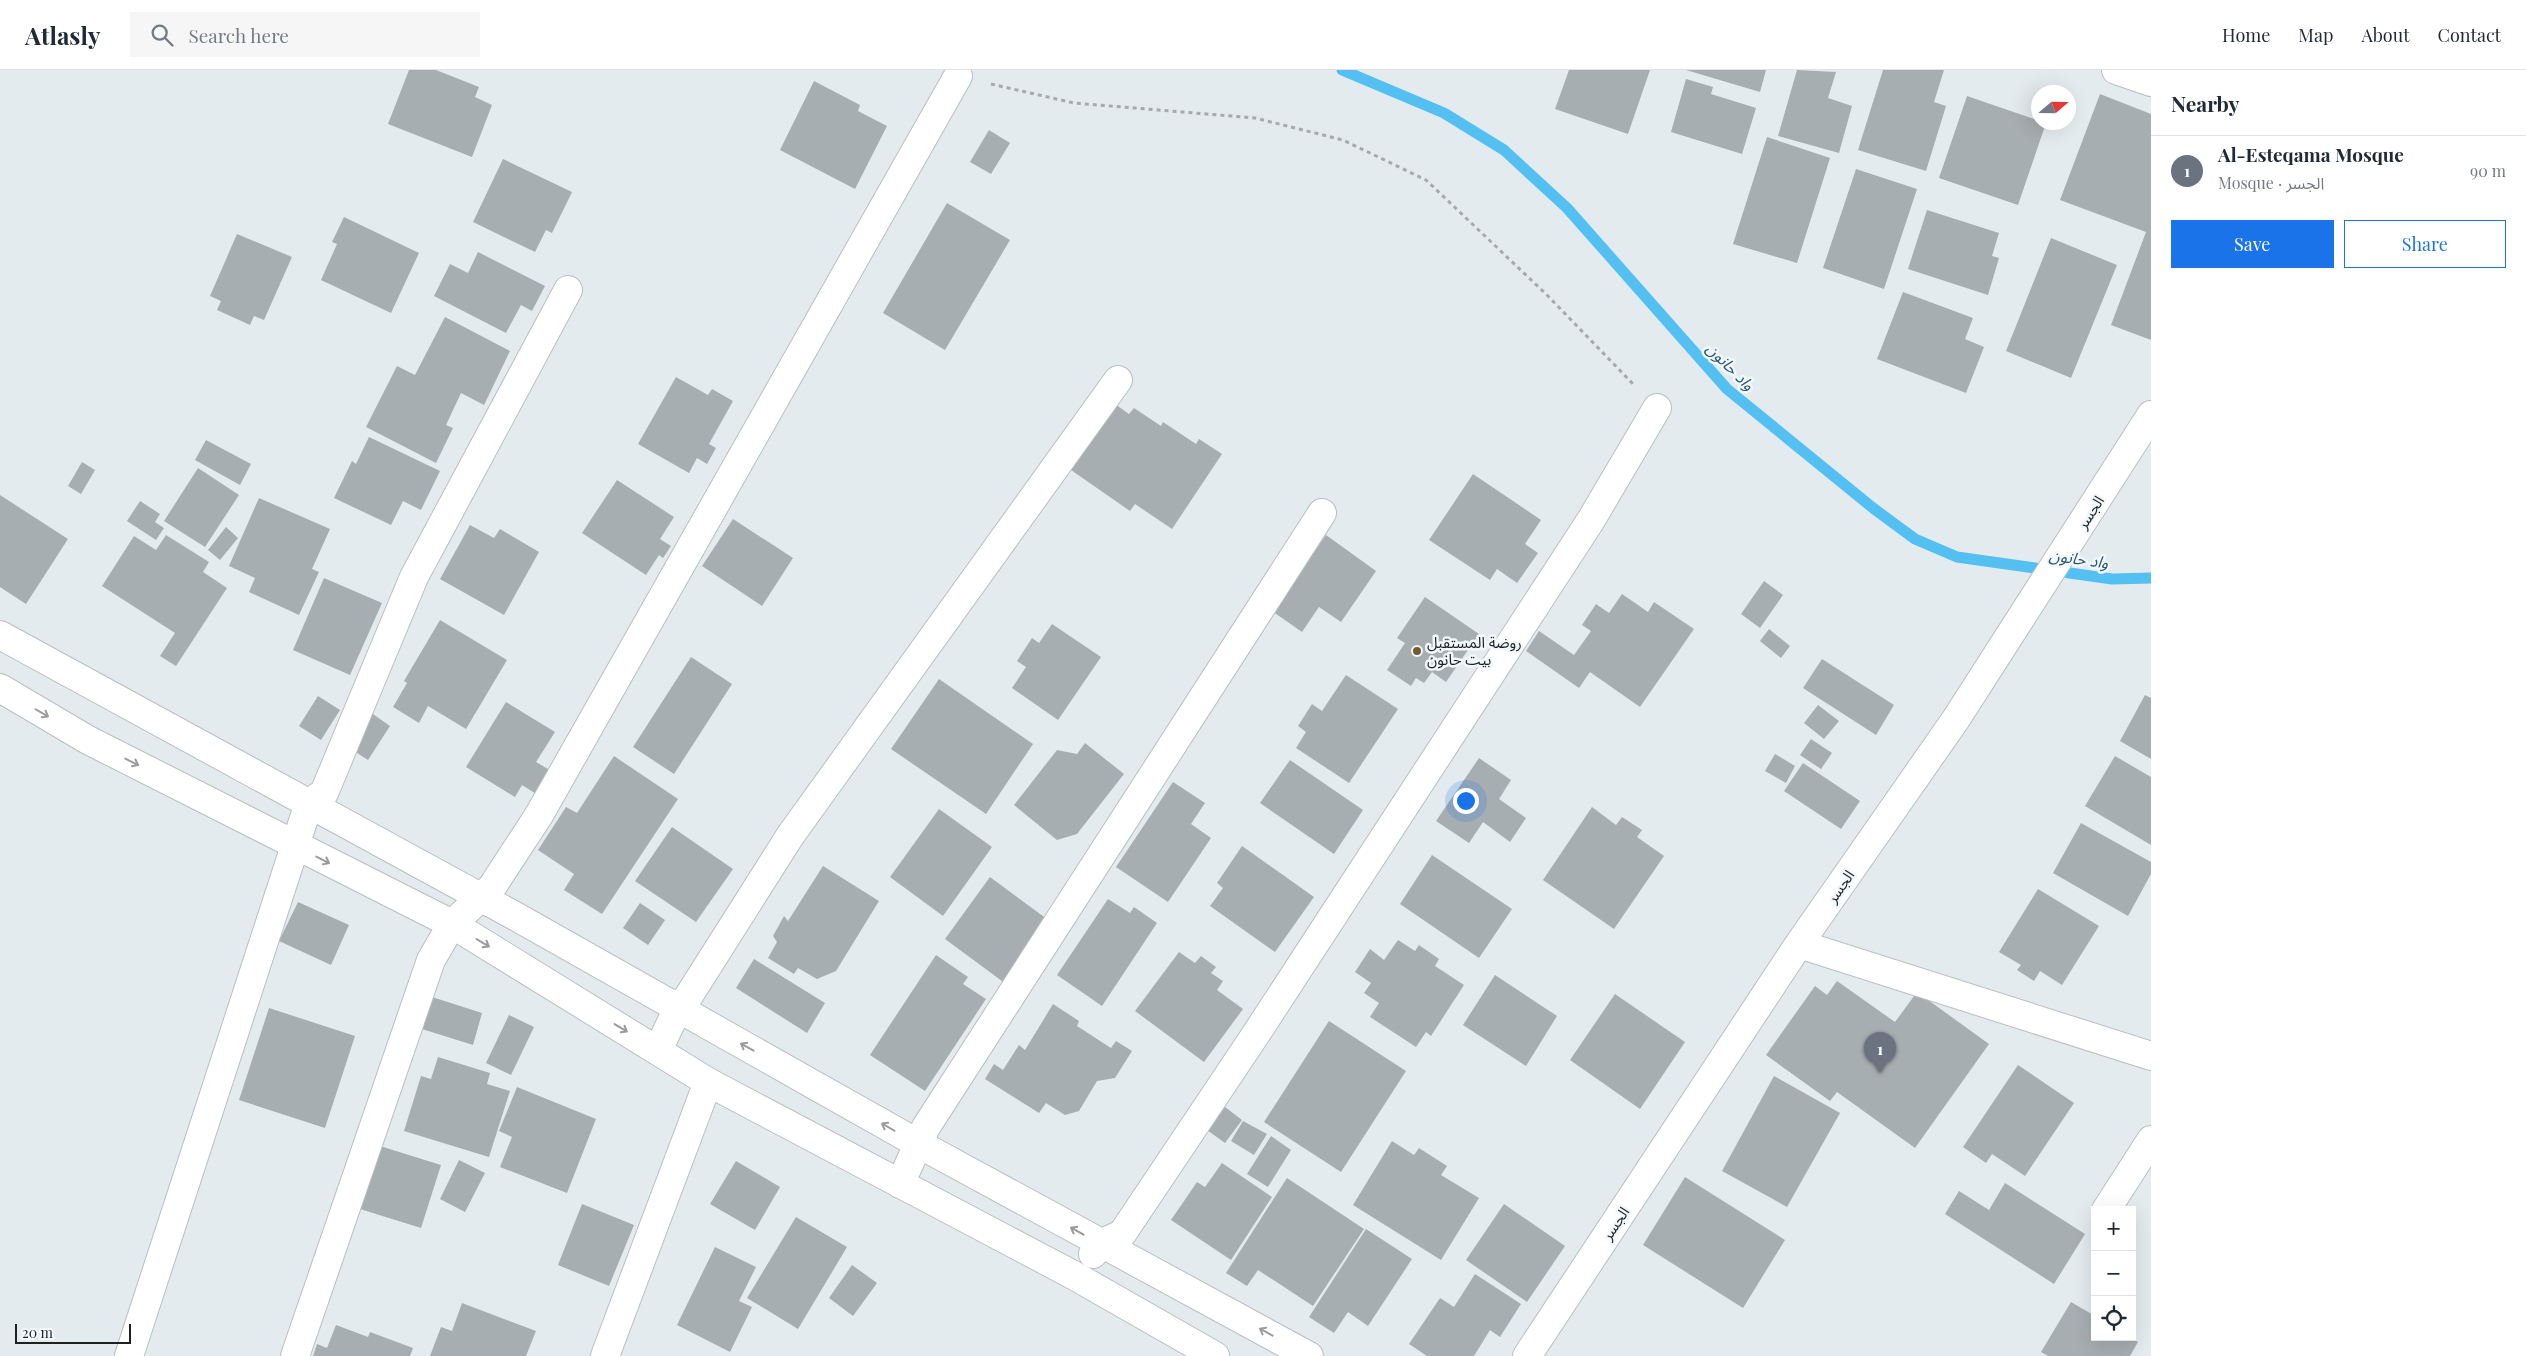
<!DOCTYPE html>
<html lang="en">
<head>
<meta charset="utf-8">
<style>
	:root { --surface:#fff; --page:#f6f6f7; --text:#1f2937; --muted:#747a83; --line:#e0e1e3; --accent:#1a73e8 }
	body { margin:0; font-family:"Playfair Display","Noto Sans Arabic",serif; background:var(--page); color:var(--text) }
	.controls { position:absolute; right:15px; bottom:15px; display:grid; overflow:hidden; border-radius:0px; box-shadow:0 5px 20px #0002 }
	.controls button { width:45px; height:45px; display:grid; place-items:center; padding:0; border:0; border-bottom:1px solid var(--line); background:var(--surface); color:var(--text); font:25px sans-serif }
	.compass { position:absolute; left:2031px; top:15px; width:45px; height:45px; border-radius:50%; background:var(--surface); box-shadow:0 5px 20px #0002; rotate:70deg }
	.scale { position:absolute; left:15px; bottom:12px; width:116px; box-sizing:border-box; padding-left:5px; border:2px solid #1e2122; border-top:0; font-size:14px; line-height:18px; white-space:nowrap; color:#1e2122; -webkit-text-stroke:4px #f1f8fc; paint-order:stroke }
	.you { position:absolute; left:1465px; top:730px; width:18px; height:18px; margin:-12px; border:4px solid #fff; border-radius:50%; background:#1a73e8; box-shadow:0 0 0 8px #1a73e833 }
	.badge { display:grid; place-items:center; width:32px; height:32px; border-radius:50%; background:var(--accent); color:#fff; font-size:16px; font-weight:700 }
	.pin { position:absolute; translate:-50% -41px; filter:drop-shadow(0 1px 2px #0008) }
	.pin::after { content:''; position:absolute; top:26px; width:18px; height:15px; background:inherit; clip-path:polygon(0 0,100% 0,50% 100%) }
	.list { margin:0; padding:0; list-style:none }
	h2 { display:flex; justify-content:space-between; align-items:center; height:65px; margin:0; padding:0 20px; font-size:21px }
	h2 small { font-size:16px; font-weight:400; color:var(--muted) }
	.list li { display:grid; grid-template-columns:32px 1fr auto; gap:15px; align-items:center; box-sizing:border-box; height:70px; padding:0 20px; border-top:1px solid var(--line) }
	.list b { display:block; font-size:19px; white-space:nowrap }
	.list p { margin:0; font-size:16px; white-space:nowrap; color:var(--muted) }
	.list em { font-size:16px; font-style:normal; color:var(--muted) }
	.actions { display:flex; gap:10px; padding:15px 20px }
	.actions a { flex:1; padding:11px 0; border:1px solid var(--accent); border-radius:0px; text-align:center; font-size:18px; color:var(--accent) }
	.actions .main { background:var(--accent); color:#fff }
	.icon { flex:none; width:28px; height:28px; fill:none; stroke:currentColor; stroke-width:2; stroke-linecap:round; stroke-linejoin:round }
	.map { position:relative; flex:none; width:2151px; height:1286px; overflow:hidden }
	header { display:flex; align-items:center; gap:30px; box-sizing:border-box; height:70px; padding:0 25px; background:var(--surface); border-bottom:1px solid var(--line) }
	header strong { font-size:24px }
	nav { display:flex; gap:28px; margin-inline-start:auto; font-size:18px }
	.search { width:350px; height:45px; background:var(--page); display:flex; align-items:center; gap:12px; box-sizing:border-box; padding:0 18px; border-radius:0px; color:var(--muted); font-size:19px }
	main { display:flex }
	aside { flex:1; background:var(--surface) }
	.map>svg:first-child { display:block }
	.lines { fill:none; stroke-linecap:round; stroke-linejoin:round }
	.stream { stroke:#53c0f1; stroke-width:11 }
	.building { fill:#a7aeb1 }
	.minor-casing { stroke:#b8bfc3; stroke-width:30 }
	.path { stroke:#a4aaad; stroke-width:3; stroke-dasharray:4 4; stroke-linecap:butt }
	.minor { stroke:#fff; stroke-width:28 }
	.oneway { stroke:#9a9b9c }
	.poi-dot { fill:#735a2b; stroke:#f1f8fc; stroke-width:2 }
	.labels { text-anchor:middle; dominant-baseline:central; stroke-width:5; stroke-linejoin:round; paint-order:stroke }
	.street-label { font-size:15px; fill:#1e2122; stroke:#f1f8fc }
	.poi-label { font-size:15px; fill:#1e2122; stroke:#f1f8fc; text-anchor:start }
	.water-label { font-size:16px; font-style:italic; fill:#2a576c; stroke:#f1f8fc }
</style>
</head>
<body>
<header>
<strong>Atlasly</strong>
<div class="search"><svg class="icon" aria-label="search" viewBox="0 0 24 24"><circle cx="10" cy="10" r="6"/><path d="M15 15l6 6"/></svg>Search here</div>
<nav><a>Home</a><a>Map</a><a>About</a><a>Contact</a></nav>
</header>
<main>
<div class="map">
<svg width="2151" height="1286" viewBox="0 0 2151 1286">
	<rect width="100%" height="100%" fill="#e4ebef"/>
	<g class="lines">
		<path class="stream" d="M1342,0L1444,43L1504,80L1567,138L1727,319L1873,438L1915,469L1957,487L2112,509L2151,508"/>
	</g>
	<path class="building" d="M409,0H436L479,17L475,27L492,35L472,87L388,54Z
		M1569,0H1650L1628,64L1555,39Z
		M1686,0H1766L1760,22Z
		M1797,0L1836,2L1828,28L1852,36L1839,83L1778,66Z
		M1883,0H1944L1934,32L1946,36L1926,101L1858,80Z
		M1686,9L1713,17L1711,24L1756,38L1742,84L1671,62Z
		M814,11L860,35L858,41L887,56L855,119L780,80Z
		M2100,24L2151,44V270L2111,255L2146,162L2060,130Z
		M1967,26L2046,53L2018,135L1939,108Z
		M989,60L1010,73L991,104L970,92Z
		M1767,67L1830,88L1797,193L1733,174Z
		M503,89L572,122L552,163L546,160L535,182L473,152Z
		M1856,99L1917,119L1884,219L1823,198Z
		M947,133L1010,170L945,280L883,243Z
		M1927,140L1999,163L1992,186L1999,188L1988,225L1908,199Z
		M344,147L419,183L391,243L321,210L337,174L332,172Z
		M237,164L292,187L264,250L254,246L250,255L217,240L221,231L210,226Z
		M2051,168L2117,195L2071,308L2006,281Z
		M478,182L545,216L532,241L521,235L506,263L434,226L450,194L468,203Z
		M1903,222L1973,248L1965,269L1984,277L1966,323L1877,289Z
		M445,247L510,281L484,335L461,323L446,355L453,358L436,393L366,357L397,296L415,305Z
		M676,307L708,325L712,319L733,331L709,374L716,378L707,394L697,388L689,403L638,374Z
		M1115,334L1129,344L1134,338L1161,356L1163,352L1196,374L1199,369L1222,384L1172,459L1135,434L1130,441L1071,400Z
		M369,367L440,401L421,440L403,431L391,455L334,428L352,391L356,394Z
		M206,370L251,394L240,415L195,390Z
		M82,392L95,400L81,424L68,416Z
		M198,398L239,425L205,477L164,451Z
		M1473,404L1541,450L1525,474L1538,483L1517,513L1497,499L1490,510L1429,470Z
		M617,410L674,447L660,469L671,476L663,488L659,485L646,505L582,463Z
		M0,425L68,469L26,534L0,517Z
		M259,428L330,459L312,499L319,502L299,545L249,522L255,508L229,496Z
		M140,431L160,444L155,452L164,458L156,470L127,451Z
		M733,449L793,488L762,536L702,496Z
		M470,455L494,468L500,459L539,482L504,545L440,509Z
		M226,457L238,468L220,490L208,480Z
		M166,465L209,492L203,502L227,518L176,596L160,586L175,563L102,516L134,466L156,480Z
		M1326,465L1376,501L1341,552L1319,537L1302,562L1272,541Z
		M324,508L382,533L350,605L293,580Z
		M1764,511L1783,525L1760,558L1741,544Z
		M1622,524L1648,542L1654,532L1694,559L1640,637L1590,602L1579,618L1526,581L1539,561L1574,585L1591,561L1582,555L1596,534L1609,543Z
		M1425,527L1479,564L1446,612L1432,602L1424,613L1416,608L1411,616L1387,600L1405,573L1397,568Z
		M440,550L507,590L466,659L428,636L419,653L393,637L407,613L404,611Z
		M1052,554L1101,587L1058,650L1012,618L1026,597L1017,591L1032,568L1039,573Z
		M1769,559L1790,576L1781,588L1760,571Z
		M691,587L732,614L674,704L633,677Z
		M1822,589L1894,635L1876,665L1803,618Z
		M1346,605L1398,639L1349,713L1296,678L1306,662L1298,656L1312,634L1322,641Z
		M939,609L1033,674L986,744L891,679Z
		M2145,625L2151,628V689L2120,671Z
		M318,626L340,640L321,670L299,656Z
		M506,632L555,662L536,692L553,702L538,725L522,715L515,727L466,697Z
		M1818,635L1839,651L1824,669L1804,653Z
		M370,642L390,656L368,690L348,677Z
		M1811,669L1832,683L1821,699L1800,685Z
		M1085,673L1124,704L1077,764L1057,770L1014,735L1057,680L1077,684Z
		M1775,684L1795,696L1786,713L1765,701Z
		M614,686L678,729L602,844L564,820L574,804L538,780L566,737L577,743Z
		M2115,686L2151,707V775L2085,736Z
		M1479,688L1511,710L1499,729L1526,748L1510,772L1483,752L1469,773L1436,751Z
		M1290,690L1363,740L1334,784L1260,733Z
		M1803,693L1860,731L1841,759L1784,721Z
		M1173,712L1205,733L1191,754L1211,768L1168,832L1116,797Z
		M1592,737L1616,755L1622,747L1642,760L1637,767L1664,786L1614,859L1543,810Z
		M939,739L992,777L943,846L890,807Z
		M2081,753L2151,792V804L2128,846L2053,803Z
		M672,757L733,799L696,852L635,811Z
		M1242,776L1314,827L1275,882L1210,836L1223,818L1217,813Z
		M1432,785L1512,839L1479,888L1400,834Z
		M823,796L879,831L836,901L817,909L798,898L794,904L768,888L777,872L773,866L784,846L788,851Z
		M990,807L1051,852L1006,914L945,869Z
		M2038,819L2099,856L2062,915L2040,901L2034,911L2017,900L2021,895L1999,882Z
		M1108,829L1130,843L1134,837L1157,853L1102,936L1057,905Z
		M298,832L349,855L331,895L279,871Z
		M640,833L665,850L648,875L623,858Z
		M1398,870L1415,881L1419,875L1439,889L1435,896L1464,915L1431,966L1426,962L1416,977L1370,947L1379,933L1364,923L1371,913L1355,902L1370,879L1384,890Z
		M1179,882L1195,893L1201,886L1216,897L1211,903L1223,911L1217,920L1243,939L1204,992L1135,941Z
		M936,885L968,907L963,914L986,929L925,1021L870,985Z
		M754,889L825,933L807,963L736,918Z
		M1495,905L1557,946L1526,996L1463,955Z
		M1837,911L1895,952L1917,922L1989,974L1915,1078L1837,1022L1830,1031L1766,985L1815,916L1827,925Z
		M1615,924L1685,972L1640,1039L1570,990Z
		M432,927L482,943L473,975L422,959Z
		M1053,934L1079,951L1077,956L1111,978L1116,971L1132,981L1115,1008L1097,1011L1079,1041L1065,1045L1046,1033L1039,1043L985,1009L994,994L1003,1000L1019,975L1025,980Z
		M269,938L355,966L325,1058L239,1030Z
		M509,945L534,957L511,1005L486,993Z
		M1329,951L1406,1001L1341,1102L1264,1052Z
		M438,987L490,1003L487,1014L510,1021L489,1087L404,1061L421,1006L431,1009Z
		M2018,995L2074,1033L2025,1106L1992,1084L1986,1093L1963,1077Z
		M1774,1006L1840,1043L1787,1137L1722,1101Z
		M517,1017L596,1049L567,1123L500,1097L512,1067L499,1061Z
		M1225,1037L1242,1050L1225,1073L1207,1060Z
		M1243,1051L1267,1064L1254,1085L1231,1071Z
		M1271,1066L1291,1080L1268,1117L1247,1104Z
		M1392,1071L1414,1085L1419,1078L1447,1096L1441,1105L1479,1128L1441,1190L1353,1135Z
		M380,1076L441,1095L421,1158L360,1139Z
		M459,1090L485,1103L465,1142L440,1129Z
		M736,1091L780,1117L755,1160L710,1134Z
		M1222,1093L1272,1127L1231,1190L1171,1150L1197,1112L1205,1117Z
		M1685,1107L1785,1170L1743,1238L1643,1175Z
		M1287,1108L1364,1159L1313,1236L1258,1200L1247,1216L1226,1203Z
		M2005,1113L2085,1164L2054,1214L1945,1144L1959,1121L1989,1140Z
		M582,1134L634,1155L609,1216L558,1195Z
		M1504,1134L1565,1176L1527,1232L1466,1190Z
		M796,1147L847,1177L798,1259L747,1228Z
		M1366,1159L1412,1189L1368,1256L1348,1242L1334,1263L1309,1247Z
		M715,1177L756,1197L739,1231L752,1237L730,1282L677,1255Z
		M852,1195L877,1213L853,1246L829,1228Z
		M1475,1204L1521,1234L1500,1267L1490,1260L1474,1286H1427L1409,1274L1440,1228L1454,1237Z
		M2071,1232L2095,1246V1267H2130L2138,1272L2130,1286H2048L2041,1282Z
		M462,1233L536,1261L526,1286H430L441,1257L452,1261Z
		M336,1255L368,1267L370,1262L413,1278L410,1286H313L317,1274L327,1278Z"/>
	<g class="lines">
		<g class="minor-casing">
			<path id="minor" d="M2116,0L2151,12
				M0,565L515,846L917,1073L1309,1286
				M0,618L88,670L452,854L708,1012L1075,1206L1215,1286
				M1799,874L2151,986
				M658,980L678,938L688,927L790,766L1118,310
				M900,1114L926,1057L1322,443
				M2106,1140L2151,1070
				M1093,1184L1100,1174L1122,1164L1256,964L1591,450L1657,338
				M129,1286L309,733L324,723L414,507L568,220
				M295,1286L431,890L452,854L492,817L539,745L958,6
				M605,1286L708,1012
				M1527,1286L1799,874L1956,649L2151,345"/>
		</g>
		<path class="path" d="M991,14L1074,33L1255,48L1343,70L1426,110L1547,225L1634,315"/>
		<use href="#minor" class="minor"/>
	</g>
	<defs><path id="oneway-shaft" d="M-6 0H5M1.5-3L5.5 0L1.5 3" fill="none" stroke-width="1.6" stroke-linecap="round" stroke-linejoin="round" transform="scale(1.25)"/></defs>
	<g class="oneway">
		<use href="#oneway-shaft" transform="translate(42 643) rotate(30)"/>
		<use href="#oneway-shaft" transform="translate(132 692) rotate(27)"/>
		<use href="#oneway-shaft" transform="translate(323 790) rotate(27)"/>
		<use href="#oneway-shaft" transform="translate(483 873) rotate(31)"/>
		<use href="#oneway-shaft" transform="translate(621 958) rotate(31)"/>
		<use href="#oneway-shaft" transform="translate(747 977) rotate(-151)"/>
		<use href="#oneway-shaft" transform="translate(888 1057) rotate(-150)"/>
		<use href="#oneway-shaft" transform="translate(1077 1161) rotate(-151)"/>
		<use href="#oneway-shaft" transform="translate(1266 1262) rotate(-151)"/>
	</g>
	<circle class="poi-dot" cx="1417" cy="581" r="5"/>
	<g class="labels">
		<g class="street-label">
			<text transform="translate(2090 442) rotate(-57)">الجسر</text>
			<text transform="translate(1840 816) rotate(-55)">الجسر</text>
			<text transform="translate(1615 1153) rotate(-56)">الجسر</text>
		</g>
		<g class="poi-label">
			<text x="1427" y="572">روضة المستقبل<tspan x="1427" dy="17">بيت حانون</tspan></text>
		</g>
		<g class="water-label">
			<text transform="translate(1731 296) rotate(45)">واد حانون</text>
			<text transform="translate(2079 488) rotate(8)">واد حانون</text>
		</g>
	</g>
</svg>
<div class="controls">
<button>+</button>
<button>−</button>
<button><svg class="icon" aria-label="locate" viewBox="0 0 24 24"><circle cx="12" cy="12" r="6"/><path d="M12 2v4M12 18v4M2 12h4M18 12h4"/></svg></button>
</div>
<svg class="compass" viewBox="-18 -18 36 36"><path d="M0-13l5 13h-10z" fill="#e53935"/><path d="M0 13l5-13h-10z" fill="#747a83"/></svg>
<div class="scale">20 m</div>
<div class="you"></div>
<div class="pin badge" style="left:1880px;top:1003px;background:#6b7280">1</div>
</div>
<aside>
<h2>Nearby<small></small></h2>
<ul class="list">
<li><span class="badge" style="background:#6b7280">1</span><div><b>Al-Esteqama Mosque</b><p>Mosque · الجسر</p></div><em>90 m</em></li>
</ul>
<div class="actions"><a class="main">Save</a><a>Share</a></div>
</aside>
</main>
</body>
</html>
